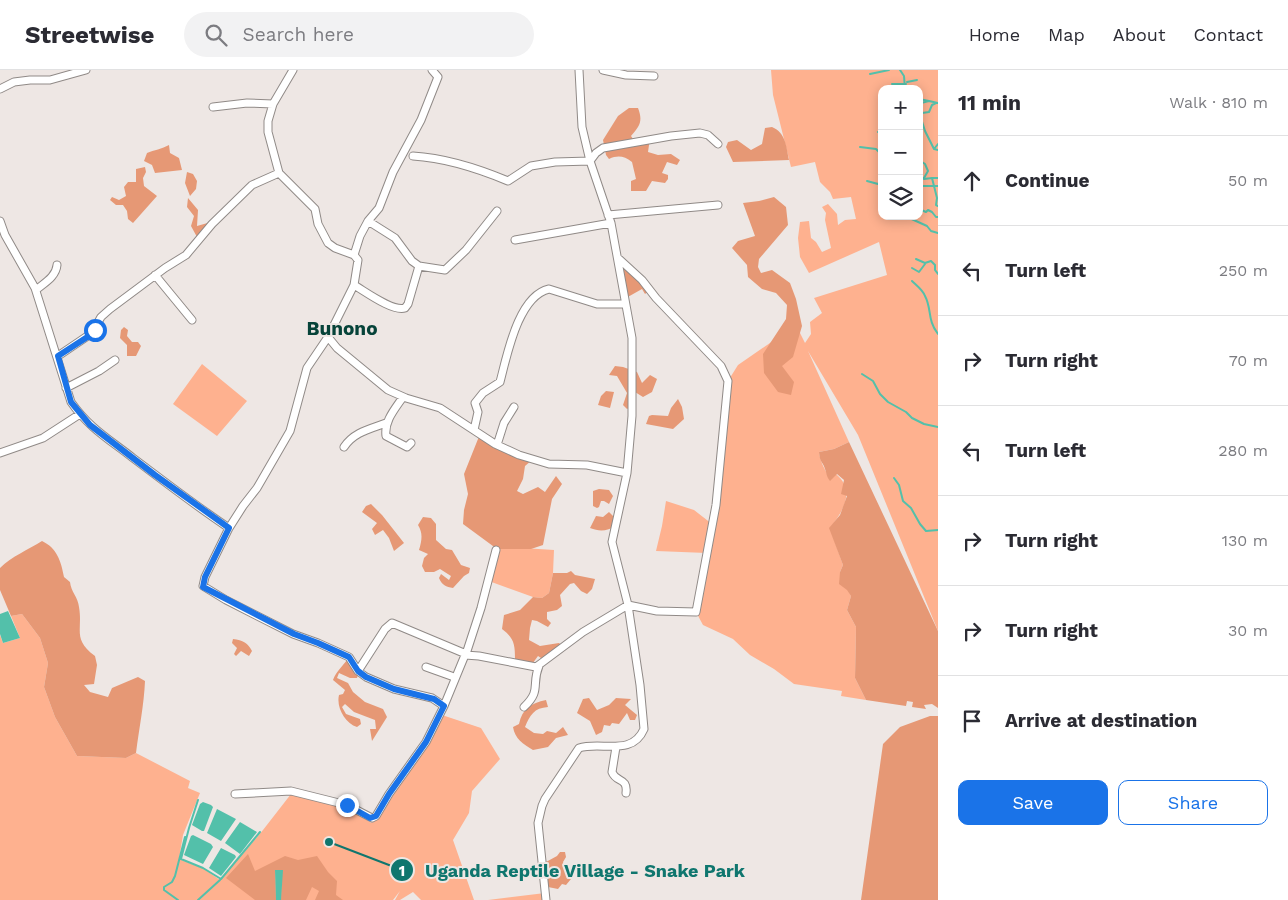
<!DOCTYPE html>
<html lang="en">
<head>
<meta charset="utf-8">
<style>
	:root { --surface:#fff; --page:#f2f2f3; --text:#2b2b33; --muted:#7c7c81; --line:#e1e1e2; --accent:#1a73e8 }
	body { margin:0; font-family:"Work Sans",sans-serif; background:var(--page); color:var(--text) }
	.controls { position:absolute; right:15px; top:15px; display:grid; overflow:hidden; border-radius:10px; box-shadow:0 2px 12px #0003 }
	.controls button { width:45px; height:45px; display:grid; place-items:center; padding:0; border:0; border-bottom:1px solid var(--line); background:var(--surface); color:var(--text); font:25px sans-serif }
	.stop { position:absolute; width:15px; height:15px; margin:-11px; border:4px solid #1a73e8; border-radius:50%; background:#fff }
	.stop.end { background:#1a73e8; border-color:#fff; box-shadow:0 1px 5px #0008 }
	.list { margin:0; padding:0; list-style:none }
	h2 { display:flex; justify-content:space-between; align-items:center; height:65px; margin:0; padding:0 20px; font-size:21px }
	h2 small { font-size:16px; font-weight:400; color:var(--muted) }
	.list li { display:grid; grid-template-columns:32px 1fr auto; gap:15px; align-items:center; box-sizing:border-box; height:90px; padding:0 20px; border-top:1px solid var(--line) }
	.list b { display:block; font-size:19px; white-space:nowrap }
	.list em { font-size:16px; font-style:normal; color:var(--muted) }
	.actions { display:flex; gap:10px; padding:15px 20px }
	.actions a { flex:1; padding:11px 0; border:1px solid var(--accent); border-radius:10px; text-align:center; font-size:18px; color:var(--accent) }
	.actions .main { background:var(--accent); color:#fff }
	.icon { flex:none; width:28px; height:28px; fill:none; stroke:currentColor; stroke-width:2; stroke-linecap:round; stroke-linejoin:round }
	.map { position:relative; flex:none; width:938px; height:830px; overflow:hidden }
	header { display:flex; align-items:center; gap:30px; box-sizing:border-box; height:70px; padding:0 25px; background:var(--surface); border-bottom:1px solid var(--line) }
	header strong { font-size:24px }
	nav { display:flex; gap:28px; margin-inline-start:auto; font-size:18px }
	.search { width:350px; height:45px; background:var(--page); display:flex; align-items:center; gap:12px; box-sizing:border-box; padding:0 18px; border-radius:28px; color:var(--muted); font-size:19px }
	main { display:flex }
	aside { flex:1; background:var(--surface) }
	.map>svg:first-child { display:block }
	.green { fill:#feb18f; fill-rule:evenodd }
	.forest { fill:#e69875 }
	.water { fill:#53c0aa }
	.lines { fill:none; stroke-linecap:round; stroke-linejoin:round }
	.stream { stroke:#53c0aa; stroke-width:2 }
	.minor-casing { stroke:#908a87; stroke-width:9 }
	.minor { stroke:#fff; stroke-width:7 }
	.route { stroke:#1a73e8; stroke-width:6 }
	.labels { text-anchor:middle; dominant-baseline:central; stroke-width:4; stroke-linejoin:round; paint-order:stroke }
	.quarter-label { font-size:19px; font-weight:bold; fill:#064339; stroke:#eee7e4 }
	.leader { fill:none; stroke:#0f766e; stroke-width:2 }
	.callout-dot { fill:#0f766e; stroke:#eee7e4; stroke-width:2 }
	.mark-label { font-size:15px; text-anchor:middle; font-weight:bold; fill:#fff }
	.callout-label { font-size:18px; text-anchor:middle; font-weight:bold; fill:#0f766e; stroke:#eee7e4; stroke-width:4; stroke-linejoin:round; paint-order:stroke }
</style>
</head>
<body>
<header>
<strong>Streetwise</strong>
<div class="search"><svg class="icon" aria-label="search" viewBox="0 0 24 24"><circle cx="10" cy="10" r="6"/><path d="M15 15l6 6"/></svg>Search here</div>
<nav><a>Home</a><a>Map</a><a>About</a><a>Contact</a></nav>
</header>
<main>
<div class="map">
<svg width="938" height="830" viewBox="0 0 938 830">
	<rect width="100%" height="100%" fill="#eee7e4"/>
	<path class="green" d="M771,0H938V561L858,365L808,281L849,372L834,379L819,382C820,393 826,400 830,410L836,404C856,421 843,441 830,458L843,495L840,502L851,526L847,540L856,557L855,608L866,630L841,626L842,621L794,614L774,599L750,585L733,569L703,555L696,542L707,483L656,481L662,456L666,431L694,440L712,454L728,311L738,295L796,255L805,273L811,264L810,252L822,243L814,228L887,205L879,172L809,203L800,187L798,168L800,152L809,151L811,168L816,172L822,182L831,178L825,150L826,143L822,137L828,134L837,144L838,155L845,150L856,149L851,127L833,129L830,122L820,112L815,92L791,97L773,25ZM882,19H919V146H882Z
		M202,294L247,331L217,366L173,334Z
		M523,478L554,480L553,503L549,523L542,528L533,527L486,510L497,479Z
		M22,544L40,568L48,593L44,617L55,647L77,686L126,688L136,683L190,711L188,718L200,723L183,765L179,789L204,799L220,810L263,760L291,724L347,735L371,753L391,728L393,713L418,687L439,644L481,658L500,689L472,721L469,743L453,770L474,830H421L413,822L400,830H395L400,821L393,830H0V565L3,573L20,568L11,546Z
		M545,823L546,830H488Z"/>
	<path class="forest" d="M629,38H638C643,51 640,56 631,66L635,72L648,67L650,68L648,82L658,85L671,84L680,90L677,95L667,92L662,103L668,105V109L665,113L652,111L646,121H631V111L636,109L632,92C624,86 618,85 609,89L606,85L603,70L618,46Z
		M772,57C786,63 786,76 789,90L733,92L726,77L728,72L737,70L751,80L762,74L765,58Z
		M169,75L170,83L179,88L182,100L155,103L152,95L144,91L147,83C154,80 162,79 169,75Z
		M145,97L146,102L143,108L144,116L157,126L133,153L128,149L127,141L123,135H116L110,130L112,127L119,130L126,126L124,117L128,112H136V99Z
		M187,102L193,104L197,111L196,119L190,126L185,113Z
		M774,127L786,137L788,155L759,189L758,197L761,203L772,200L790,213L796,229L802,256L793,287L782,296L794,312L791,325L778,322L764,303L763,284L786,249L787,235L776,223L762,219L748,207L747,195L732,178L738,171L755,166L743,133L759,131Z
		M188,128L198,140L197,156L211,152L197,167L191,156L194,146L187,137Z
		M621,195L650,220L645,224L642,219L626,228Z
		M124,257L128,260L127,266L132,272H138L141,276L136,286H127V275L120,268L121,260Z
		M615,296L623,297L637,302L642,313L650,305L657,309L652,322L643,327L635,322V334L627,339L623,335L627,323L617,306L609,305Z
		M606,321L614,322L610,338L598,335L601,326Z
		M678,329L682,337L684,349L673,359L646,354L649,346L652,345L668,346L671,338Z
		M480,364L532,390L525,396L523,409L517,421L523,424L538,417L545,422L556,406L562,414L552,429L543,475L531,479H497L463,454L464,440L468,424L464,404Z
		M849,372L938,561V638L932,634L924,635L926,639L912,637L913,632L907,631L906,636L866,630L855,608L856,557L847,540L851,526L847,520L839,514L840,502L843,495L829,458L840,445L847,426L841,424L844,410L837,404L830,411C826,406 827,404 825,399C823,391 820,394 819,382L834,379Z
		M599,419L609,420L613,426L609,434L604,431H601L599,437L597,438L593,436V421Z
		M371,434L382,445L404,473L394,481L389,468L383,460L375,465L372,459L377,453L362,442L366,436Z
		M609,442L613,446L616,456C607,461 600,462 590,458L596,446L603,447Z
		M423,447L431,448L436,454V470L446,479L452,480L461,495L470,498L469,503L464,506L453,518C446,517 442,515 439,508L441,504L449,510L451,506L440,499L434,502H425L422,496L424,488L428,484L419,480C422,470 423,463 418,455Z
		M42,471C57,478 61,491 64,507L70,512C71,522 78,527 79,537C83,560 72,569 95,586L97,595L94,614L84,615L90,622L108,627L112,618L138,607L145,611C144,635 139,659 136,683L126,688L77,686L55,647L44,617L48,593L40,568L22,544L11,546L0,520V498C12,486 28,480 42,471Z
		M571,501L575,505L595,509L592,519L587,524L581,521L574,513L570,514L560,525L562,536L557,540L547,542V549L551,553L548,557L537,551L532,550L530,558L529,570L540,576L559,573L561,575L544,590L538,586L530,597L515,589C515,574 514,568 502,559L504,545L520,540L533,527L542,528L549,523L553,503H567Z
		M233,569C243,570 248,573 252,581L249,586L241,581L236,586L234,584L237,578L232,573Z
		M349,587L359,602L357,608H350L339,603L337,608L348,613L353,622L365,632L383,639L387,647L372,671L370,659H376L375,650L354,642L345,634L342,637L346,644L360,649L361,654L357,657C345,653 336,637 339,625L343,624L345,620L333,610C336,601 344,595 349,587Z
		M589,628L597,640L609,635L616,628L631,629L625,635L637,645L635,650H630L627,643L619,654L612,653L610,656L604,655L602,662L596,665L590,651L577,643L583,629Z
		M546,630L548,637C534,638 530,645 525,657L534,663L543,664L547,661L556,663L563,657L568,665L556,668L548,677L533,680C523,674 515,669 513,657L519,654C522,639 531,633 546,630Z
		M930,646H938V830H861L883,674L900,657Z
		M560,782H565L566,787L563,792L564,796L570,800L571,809L566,815L562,814L558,819L548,817L546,792L557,786Z
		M248,784L255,801L285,786L298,790L317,786L328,802L337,811L336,825L343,830H315L319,821L312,817L306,830H281L282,800L275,801L276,830H255L226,808Z"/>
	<path class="water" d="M8,541L20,568L3,573L0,564V544Z
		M203,732L211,735L213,737L204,761H202L192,755L200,734Z
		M217,739L236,749L221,771L207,763Z
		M240,752L257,762L240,784L225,773Z
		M193,765L211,774L213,777L203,794L184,785L191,766Z
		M221,778L235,785L236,787L221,806L209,798Z
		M283,800L281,830H276L275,800Z"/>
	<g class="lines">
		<path class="stream" d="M900,0L904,6L905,19
			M870,4L889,0
			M907,12L917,10
			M892,14H906
			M919,29L929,31
			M919,32L921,33L929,31L938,33
			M919,42L925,61L934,79L938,80
			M922,43L929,42L932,35L936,33
			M878,62H882
			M860,77L876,79L882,85
			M934,79L938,74
			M919,90L925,94L928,101L924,108
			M919,105L924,109L932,108L937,128L936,135L938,136
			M932,108H938
			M867,111L878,114L882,110
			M919,116H938
			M919,139L926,142L928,140L932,142L936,147H938
			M905,146L927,156L931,161L938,163
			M916,189L925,193L931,191L935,195V200L938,204
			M912,198L919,202L925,194
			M912,211C916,215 923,220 925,226C932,239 927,250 938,264
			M862,304L873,311L880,324L888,332L906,342L912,348L924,354L938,357
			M894,408L899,415L903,431L911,438L920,454L926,461L938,460
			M198,730L189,758L181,789L203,798L221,809L260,762
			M178,830L164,820V817L172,812L175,806L185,767
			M198,830L220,810"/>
		<g class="minor-casing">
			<path id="minor" d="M293,0L273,34L268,51V62L279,103L315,139L318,154L328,173L335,178L354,185L358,190L354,215L328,267L307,298L290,361L257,418L243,436L229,458L205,507L203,516L226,530L293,564L318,573L349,587L358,601L366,607L394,619L432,628L444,636
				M603,0L626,5L654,6
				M0,19L14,12L30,10H50L86,0
				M213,37L247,33L273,34
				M413,86C446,88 477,98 508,111L531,96L555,92L590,91L596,83L603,78L671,66L700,63L708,65L718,74
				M608,145L718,135
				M0,151L5,165L35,218L71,332C89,358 109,369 133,388C165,412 196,436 229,458
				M368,151L395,168L412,191L419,196L445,200L466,180L497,141
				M515,170L611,153
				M354,185L360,166L368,151L379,138L393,102L421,50L438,7L432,0
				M155,205L192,250
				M354,215C366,222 393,242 405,238L408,234L419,196
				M36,220C44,213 56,207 57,195
				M328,267L337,278L388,320L406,328L440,338L495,374L519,385L549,394L587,395L627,403
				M58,286L92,263L101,247L110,239L165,198L186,185L212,154L252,115L279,103
				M66,318L99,301L115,290
				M403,327C395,339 384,351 386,366L407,377L411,373
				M474,360L478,342L475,333L483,323L500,312C507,286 518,226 549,219L597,234H625
				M497,375L504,353L514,337
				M344,377C354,362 370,359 386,353
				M0,383L43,368L80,344
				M426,597L454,607
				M358,601L385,559L392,553L466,584L481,538L496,480
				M524,637C542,620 531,615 539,596
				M616,677L612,702C616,713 628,707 626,723
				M235,724L291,721L347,735L372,748L376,746L389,724L426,672L444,636L465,585L479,586L536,597L583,562L628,535L657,541L696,542L716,435L728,311L721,296L656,228L642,210L618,188
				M546,830L538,753L542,736L545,729L579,678C601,671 632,687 644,659L640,615L628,535L612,472L627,403L632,346V268L611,153L590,91L582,57L579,0"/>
		</g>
		<use href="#minor" class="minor"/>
	</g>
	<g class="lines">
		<path class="route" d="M95,260L92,264L58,286L71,332L90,355L155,405L229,458L205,507L203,517L294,564L318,573L349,587L358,601L366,607L394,619L434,629L444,636L426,672L389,724L376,746L370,748L347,735"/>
	</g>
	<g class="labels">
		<g class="quarter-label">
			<text x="342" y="258">Bunono</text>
		</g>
	</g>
	<path class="leader" d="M329 772L402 800"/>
	<g class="callout-dot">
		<circle cx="329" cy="772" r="5"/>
		<circle cx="402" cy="800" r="12"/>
	</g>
	<g class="mark-label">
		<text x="402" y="806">1</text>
	</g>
	<g class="callout-label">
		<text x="585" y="807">Uganda Reptile Village - Snake Park</text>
	</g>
</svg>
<div class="controls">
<button>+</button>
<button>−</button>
<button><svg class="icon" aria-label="layers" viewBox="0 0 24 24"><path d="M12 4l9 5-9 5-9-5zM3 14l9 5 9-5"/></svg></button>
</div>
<div class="stop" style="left:95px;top:260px"></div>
<div class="stop end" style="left:347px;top:735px"></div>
</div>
<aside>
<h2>11 min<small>Walk · 810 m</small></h2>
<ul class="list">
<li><svg class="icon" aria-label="ahead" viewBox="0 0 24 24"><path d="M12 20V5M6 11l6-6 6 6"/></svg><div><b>Continue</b></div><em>50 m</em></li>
<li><svg class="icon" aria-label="left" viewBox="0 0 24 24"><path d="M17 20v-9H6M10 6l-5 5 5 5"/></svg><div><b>Turn left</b></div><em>250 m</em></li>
<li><svg class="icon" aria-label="right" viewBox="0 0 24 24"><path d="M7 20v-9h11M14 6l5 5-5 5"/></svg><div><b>Turn right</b></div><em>70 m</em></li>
<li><svg class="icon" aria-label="left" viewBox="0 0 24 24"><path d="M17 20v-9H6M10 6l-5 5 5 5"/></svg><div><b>Turn left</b></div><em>280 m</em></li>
<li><svg class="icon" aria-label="right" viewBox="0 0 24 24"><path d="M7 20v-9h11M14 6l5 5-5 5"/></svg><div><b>Turn right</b></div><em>130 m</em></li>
<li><svg class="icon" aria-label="right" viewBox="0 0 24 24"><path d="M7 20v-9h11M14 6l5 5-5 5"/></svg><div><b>Turn right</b></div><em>30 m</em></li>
<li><svg class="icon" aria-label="arrive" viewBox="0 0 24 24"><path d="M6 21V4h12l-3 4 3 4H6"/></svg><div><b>Arrive at destination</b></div></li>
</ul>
<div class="actions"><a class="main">Save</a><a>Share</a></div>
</aside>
</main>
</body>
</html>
